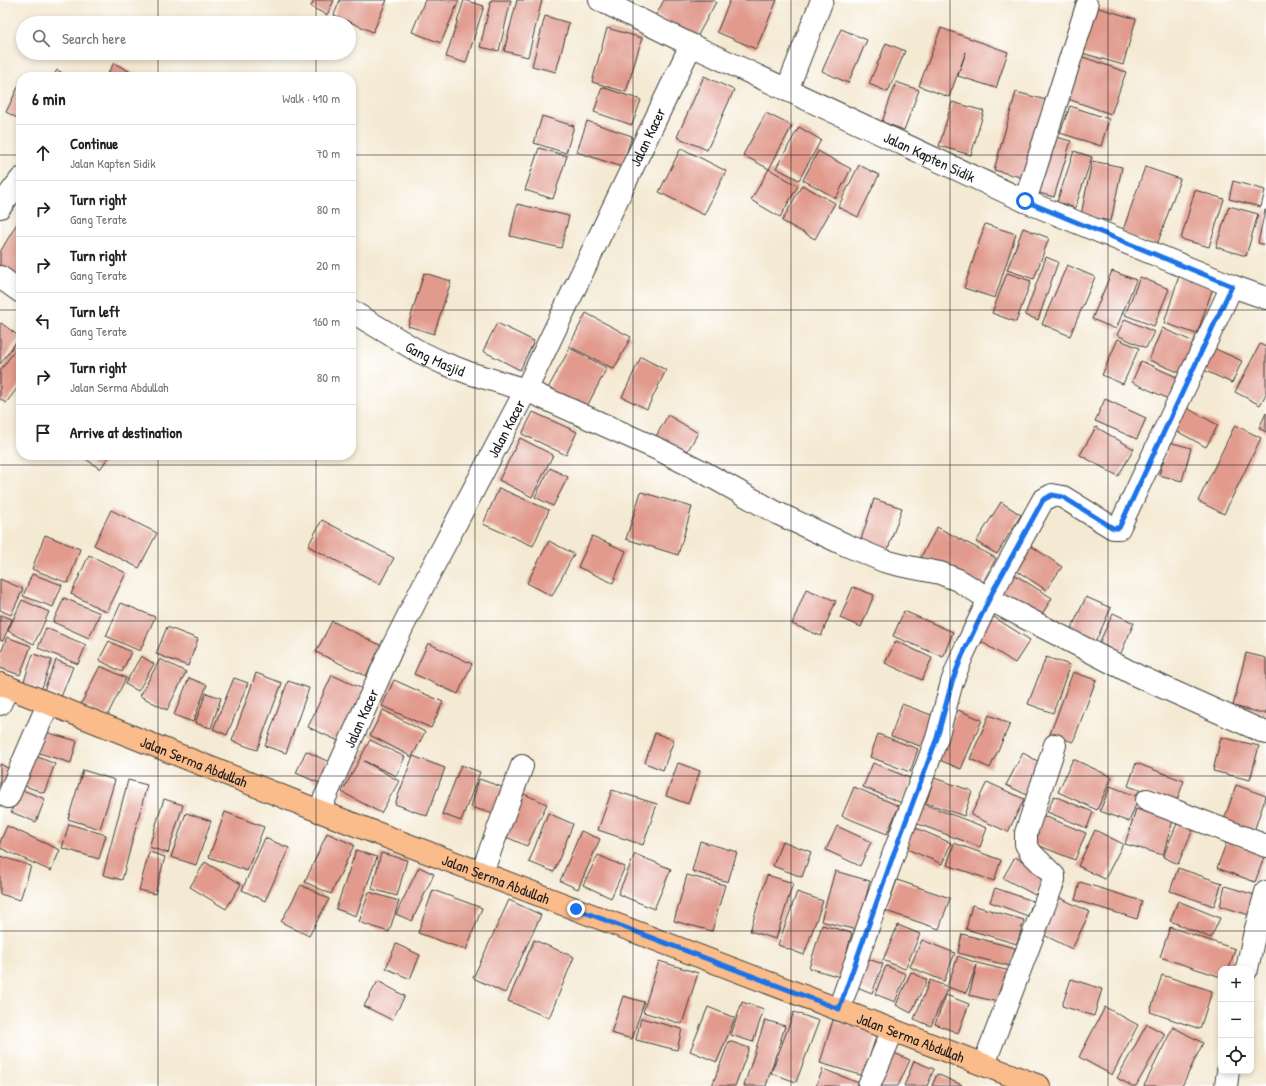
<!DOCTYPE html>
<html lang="en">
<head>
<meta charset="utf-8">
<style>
	:root { --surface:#fff; --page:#f2f2f2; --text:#202124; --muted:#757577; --line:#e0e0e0 }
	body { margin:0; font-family:"Patrick Hand",sans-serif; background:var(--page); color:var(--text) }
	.controls { position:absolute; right:12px; bottom:12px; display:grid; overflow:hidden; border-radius:8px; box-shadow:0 2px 6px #0003 }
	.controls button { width:36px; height:36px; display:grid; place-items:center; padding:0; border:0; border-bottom:1px solid var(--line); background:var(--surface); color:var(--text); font:20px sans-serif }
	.stop { position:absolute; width:12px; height:12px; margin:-9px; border:3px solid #1a73e8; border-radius:50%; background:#fff }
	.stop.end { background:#1a73e8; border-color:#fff; box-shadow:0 1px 4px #0008 }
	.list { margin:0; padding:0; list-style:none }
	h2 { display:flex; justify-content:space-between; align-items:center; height:52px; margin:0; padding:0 16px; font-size:17px }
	h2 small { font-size:13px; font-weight:400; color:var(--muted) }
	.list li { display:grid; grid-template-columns:26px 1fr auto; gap:12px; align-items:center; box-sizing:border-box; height:56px; padding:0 16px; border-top:1px solid var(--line) }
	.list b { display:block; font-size:15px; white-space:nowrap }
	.list p { margin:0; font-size:13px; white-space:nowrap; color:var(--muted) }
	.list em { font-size:13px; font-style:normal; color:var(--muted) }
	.icon { flex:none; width:22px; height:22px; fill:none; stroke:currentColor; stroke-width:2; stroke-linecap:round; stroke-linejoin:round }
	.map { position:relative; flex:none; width:1266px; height:1086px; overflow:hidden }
	.search { position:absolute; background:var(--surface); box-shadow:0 2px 6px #0003; left:16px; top:16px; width:340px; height:44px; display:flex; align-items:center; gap:10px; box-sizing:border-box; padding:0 14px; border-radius:22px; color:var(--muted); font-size:15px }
	.panel { position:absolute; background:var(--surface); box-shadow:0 2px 6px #0003; left:16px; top:72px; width:340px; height:388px; border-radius:16px }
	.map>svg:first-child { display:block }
	.building { fill:#e19a8c }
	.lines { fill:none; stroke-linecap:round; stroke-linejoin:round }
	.minor-casing { stroke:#3c3b37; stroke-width:24 }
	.major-casing { stroke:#3c3b37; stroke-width:24 }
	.minor { stroke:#fff; stroke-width:22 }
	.major { stroke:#fabc8b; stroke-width:22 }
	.route { stroke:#1a73e8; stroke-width:5 }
	.grid { fill:none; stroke:#1c1c1c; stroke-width:1; stroke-opacity:0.55 }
	.labels { text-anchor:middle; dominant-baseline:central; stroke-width:3.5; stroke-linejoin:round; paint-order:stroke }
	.street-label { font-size:15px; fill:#1c1c1c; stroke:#fff }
</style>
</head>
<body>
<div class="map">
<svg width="1266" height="1086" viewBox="0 0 1266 1086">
	<rect width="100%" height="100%" fill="#fff"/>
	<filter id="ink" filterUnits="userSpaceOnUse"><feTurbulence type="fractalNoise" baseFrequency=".025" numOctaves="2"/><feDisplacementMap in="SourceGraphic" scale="8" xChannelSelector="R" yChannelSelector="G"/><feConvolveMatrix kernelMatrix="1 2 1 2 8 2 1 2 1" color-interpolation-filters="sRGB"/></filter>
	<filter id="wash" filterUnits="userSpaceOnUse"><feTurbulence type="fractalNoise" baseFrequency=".012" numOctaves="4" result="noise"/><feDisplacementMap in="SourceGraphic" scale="16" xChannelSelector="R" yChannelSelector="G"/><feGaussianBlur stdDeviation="0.9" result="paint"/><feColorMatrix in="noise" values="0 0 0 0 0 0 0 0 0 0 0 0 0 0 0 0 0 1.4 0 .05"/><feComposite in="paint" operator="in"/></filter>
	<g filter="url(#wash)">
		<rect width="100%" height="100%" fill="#f4e9d2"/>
		<g id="blocks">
			<path class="building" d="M314,0H334L327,15L311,7Z
				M340,0H387L373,32L334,15Z
				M425,0H459L441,43L412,32Z
				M464,0L484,6L466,63L446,57Z
				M491,0H511L499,51L480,47Z
				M517,0H542L528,57L504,51Z
				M664,0H713L716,2L697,37L656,15Z
				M730,0H777L756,49L717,32Z
				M1092,6L1136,19L1123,65L1079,52Z
				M545,16L569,23L556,72L532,66Z
				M607,28L642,38L626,92L592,82Z
				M941,28L1008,52L996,88L958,76L966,52L949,97L919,86Z
				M841,29L867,40L848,83L822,71Z
				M886,43L905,51L888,92L869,84Z
				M1077,55L1126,72L1111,114L1062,97Z
				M114,63L140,77H106Z
				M57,70L70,77H53Z
				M704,76L734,90L707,150L677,137Z
				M21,81V120L6,112Z
				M896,82L919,90L904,130L882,122Z
				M602,87L641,100L632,125L594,112Z
				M1016,92L1046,100L1024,178L994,170Z
				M952,102L984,111L971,155L939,146Z
				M1070,106L1109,119L1101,146L1060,133Z
				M766,113L792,126L769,169L743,155Z
				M542,116L574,126L566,153L534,143Z
				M587,121L632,136L622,167L577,152Z
				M799,127L821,140L799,180L776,168Z
				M1048,135L1071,141L1054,197L1032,191Z
				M539,148L567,156L553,199L525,190Z
				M681,148L726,171L704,215L659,192Z
				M818,151L851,169L836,198L803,180Z
				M1074,151L1092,157L1075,208L1057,202Z
				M1092,161L1122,167L1111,221L1081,215Z
				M859,165L879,175L858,217L838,207Z
				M1145,167L1180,179L1157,245L1122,233Z
				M769,169L798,186L780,217L751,200Z
				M1233,181L1265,190L1261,207L1229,199Z
				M802,185L835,203L815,239L782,221Z
				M1195,190L1224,199L1209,247L1181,239Z
				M517,204L569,216L561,248L510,236Z
				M1229,206L1258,214L1246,256L1216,247Z
				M1265,210H1266V245L1258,243Z
				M21,217V280L0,267V252Z
				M985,224L1016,234L995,298L964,288Z
				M1023,228L1049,238L1034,279L1007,270Z
				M1046,257L1058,262L1038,320L1025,315Z
				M1067,265L1095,277L1070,336L1042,324Z
				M1112,271L1136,280L1116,329L1092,319Z
				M424,273L451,281L434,334L408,326Z
				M1007,273L1031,281L1016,322L992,313Z
				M1179,276L1213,288L1197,334L1164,323Z
				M1140,277L1169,289L1154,326L1125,315Z
				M586,313L631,337L614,369L569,346Z
				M1125,319L1154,332L1146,348L1117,335Z
				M1,323L20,337L0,364V324Z
				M497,323L534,341L520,370L483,351Z
				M1162,328L1196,343L1183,374L1149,360Z
				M1118,339L1139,348L1123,384L1102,375Z
				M20,343L21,344V383L6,403L0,399V371Z
				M1260,344L1266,347V394L1260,405L1235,392Z
				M1207,345L1242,361L1232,383L1197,367Z
				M570,348L607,368L585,410L547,390Z
				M641,357L666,370L647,409L622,397Z
				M1141,361L1181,379L1171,400L1132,382Z
				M1105,399L1146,418L1137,439L1095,421Z
				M1185,407L1218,425L1206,447L1173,429Z
				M533,412L577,432L566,455L522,434Z
				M1266,413V432L1259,428Z
				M668,415L698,433L684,457L654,440Z
				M1235,425L1261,438L1224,514L1198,501Z
				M1096,427L1134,449L1118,476L1080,455Z
				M520,438L553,455L532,497L499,480Z
				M1169,442L1191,448L1182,481L1159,475Z
				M80,455H110L100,469Z
				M550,468L568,477L553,506L535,497Z
				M499,488L549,510L533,546L483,524Z
				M641,492L692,507L678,555L626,539Z
				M874,499L902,508L884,561L857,552Z
				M1001,502L1021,515L997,554L976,542Z
				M111,510L157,533L139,568L94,545Z
				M322,520L394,558L380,584L308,546Z
				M937,527L996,558L980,588L921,557Z
				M45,535L80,549L68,583L32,569Z
				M592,536L626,551L613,583L578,567Z
				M549,541L574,554L552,596L527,583Z
				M1027,543L1062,567L1046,590L1011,567Z
				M89,555L126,573L107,612L71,594Z
				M1012,573L1052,598L1037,622L997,596Z
				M32,574L62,585L53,607L23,596Z
				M0,579L23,589L11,615L0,610Z
				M853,587L874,595L861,627L840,618Z
				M806,589L836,601L821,636L792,624Z
				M1086,597L1111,608L1092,649L1067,638Z
				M64,598L100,613L89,638L53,622Z
				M22,600L49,612L34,644L8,631Z
				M121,603L155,617L140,651L106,636Z
				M904,611L953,632L943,657L893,636Z
				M1113,613L1134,623L1118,660L1096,650Z
				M989,614L1030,640L1015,663L974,637Z
				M0,615L12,619L3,641L0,640Z
				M332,621L382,646L366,676L316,652Z
				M167,627L198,639L188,666L156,654Z
				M46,628L86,645L78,664L38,648Z
				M7,637L31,646L20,675L0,668V655Z
				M109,641L131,652L122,672L99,660Z
				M896,641L932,658L922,680L885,663Z
				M428,643L472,664L458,694L414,674Z
				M1246,653L1266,658V714L1233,706Z
				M33,654L52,660L41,690L23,684Z
				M141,656L154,664L138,691L125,684Z
				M1046,657L1070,665L1053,713L1028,704Z
				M160,659L186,672L167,710L140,696Z
				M56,660L73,667L61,697L44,690Z
				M100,666L126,678L107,716L81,704Z
				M1073,672L1096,680L1073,742L1050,734Z
				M256,673L282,683L257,750L232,741Z
				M332,675L365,690L341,742L308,727Z
				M189,678L207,685L193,722L174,715Z
				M234,678L248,683L227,735L213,729Z
				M394,680L443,702L431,728L382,706Z
				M288,681L309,688L286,753L265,746Z
				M206,693L221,698L211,728L195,723Z
				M902,704L934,716L923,747L891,736Z
				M383,710L425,732L412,757L370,735Z
				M958,710L982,720L961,769L937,759Z
				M989,715L1010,724L990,768L970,759Z
				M42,731L77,741L71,763L36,752Z
				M655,733L674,740L663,770L645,763Z
				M878,734L918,749L910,772L870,757Z
				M1221,737L1259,746L1250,780L1213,771Z
				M370,740L405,757L396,776L364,761L399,781L381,813L342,792Z
				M306,751L329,762L319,783L296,773Z
				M1023,753L1043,764L1027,795L1006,785Z
				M31,754L55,764L44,793L20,784Z
				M413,756L445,768L427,816L395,804Z
				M1073,759L1112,777L1097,810L1058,792Z
				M678,763L700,771L688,804L666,796Z
				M873,763L912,779L902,803L863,787Z
				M1136,763L1184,781L1176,803L1128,786Z
				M0,764L12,770L0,793Z
				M461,765L480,772L461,821L442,814Z
				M83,770L115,780L100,829L68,819Z
				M934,778L972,791L964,816L926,803Z
				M479,779L505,788L497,815L471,807Z
				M128,780L147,785L122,880L103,875Z
				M987,782L1024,799L1008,832L971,815Z
				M1236,785L1266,796L1254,831L1224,820Z
				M1110,786L1139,797L1129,822L1100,811Z
				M854,787L899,806L887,834L842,816Z
				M20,789L45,799L36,822L11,812Z
				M612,790L657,804L643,845L598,830Z
				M524,794L547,804L527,846L504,836Z
				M1054,796L1093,812L1087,828L1047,812Z
				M164,799L183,805L168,853L149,847Z
				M921,803L987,828L980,847L913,822Z
				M1136,809L1173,820L1163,855L1125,844Z
				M225,812L264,827L247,871L209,857Z
				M186,813L211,821L196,865L171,857Z
				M548,813L573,824L554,872L529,862Z
				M1042,815L1086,833L1075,860L1030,842Z
				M1178,821L1194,827L1178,864L1163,857Z
				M69,824L106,835L99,859L62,848Z
				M909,825L951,843L942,864L900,846Z
				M7,826L60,850L51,871L0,848V842Z
				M837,826L871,842L860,866L826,850Z
				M1095,830L1123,844L1105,879L1078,866Z
				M581,831L600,839L578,889L560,881Z
				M327,833L354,845L331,894L305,882Z
				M265,838L289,848L265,901L242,890Z
				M700,841L737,852L728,882L692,871Z
				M782,841L811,852L802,877L773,866Z
				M1227,841L1265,855L1255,882L1217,868Z
				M954,843L1001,860L994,881L947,865Z
				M356,850L377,857L356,916L336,909Z
				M149,852L165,857L155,894L139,890Z
				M381,853L407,860L397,896L372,889Z
				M635,854L671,869L654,909L618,894Z
				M598,855L625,867L611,898L583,885Z
				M0,856L31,866L20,900L0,894Z
				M1015,857L1047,874L1035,895L1003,878Z
				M205,862L241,884L226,909L190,887Z
				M419,867L434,874L412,921L396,914Z
				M1178,868L1222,883L1214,906L1170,891Z
				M835,871L870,881L857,930L821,921Z
				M687,875L725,885L712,931L674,921Z
				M767,875L793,883L776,939L750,931Z
				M897,880L950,898L939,929L886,911Z
				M1080,882L1142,901L1137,919L1075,900Z
				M301,885L329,899L309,936L281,922Z
				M1225,886L1255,895L1249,915L1220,906Z
				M995,888L1033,901L1028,916L990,902Z
				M433,890L482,908L466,950L418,933Z
				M369,892L399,901L389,932L359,922Z
				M797,892L823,901L804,955L778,945Z
				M1058,897L1090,912L1072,949L1040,933Z
				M509,900L541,915L505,993L473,978Z
				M1178,901L1220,918L1211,938L1170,921Z
				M972,905L1024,920L1017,944L966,929Z
				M822,925L852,933L840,977L809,968Z
				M898,925L920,934L905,969L883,960Z
				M1170,927L1235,949L1229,969H1221V977L1160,957Z
				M962,934L1015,948L1010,966L958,953Z
				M534,940L574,957L549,1018L508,1001Z
				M922,940L955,953L944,981L910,967Z
				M396,944L420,955L410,979L386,968Z
				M958,956L977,963L1010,971L1002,1003L969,995L977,965L966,993L947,987Z
				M862,957L883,964L872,993L852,985Z
				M659,961L698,973L682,1024L643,1012Z
				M886,966L906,974L895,1002L875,994Z
				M911,972L927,980L911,1013L896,1005Z
				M1162,975L1212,991L1200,1029L1150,1012Z
				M1071,979L1102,989L1094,1016L1062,1006Z
				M930,980L948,987L931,1026L914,1019Z
				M378,981L405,996L392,1020L364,1006Z
				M946,995L969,1004L958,1033L935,1024Z
				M623,996L644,1002L632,1039L611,1033Z
				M742,1002L764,1009L753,1042L731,1035Z
				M708,1007L735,1018L717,1062L690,1051Z
				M1105,1007L1138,1025L1112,1075L1079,1057Z
				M794,1012L819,1021L796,1082L771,1073Z
				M641,1018L682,1029L677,1050L636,1040Z
				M765,1020L785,1026L766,1086H744Z
				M833,1020L877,1033L864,1076L820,1063Z
				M1147,1024L1165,1034L1136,1086H1132L1117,1078Z
				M1173,1027L1203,1043L1182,1086H1144Z
				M729,1041L749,1048L735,1086H712Z
				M892,1052L910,1060L898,1086H876Z
				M914,1061L934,1069L927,1086H904Z
				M823,1069L859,1083L858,1086H816Z
				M937,1074L962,1085L961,1086H932Z"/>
		</g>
	</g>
	<g filter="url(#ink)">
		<use href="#blocks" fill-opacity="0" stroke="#3c3b37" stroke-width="1"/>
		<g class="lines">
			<g class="minor-casing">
				<g id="minor">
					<path id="s1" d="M600,0L691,45L1025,201L1232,286L1266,298"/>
					<path d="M787,90L822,0"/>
					<path d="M1025,201L1087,6"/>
					<path d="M0,207L21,179"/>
					<path d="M0,277L21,292"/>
					<path id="s2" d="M351,311L416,350L443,363L469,373L526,390L622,433L660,450L705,473L777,513L846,545L884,561L904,566L940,573L958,580L989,599L1138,676L1266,733"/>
					<path d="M0,704L8,687"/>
					<path d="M8,797L48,704"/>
					<path d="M1147,800L1266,846"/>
					<path id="s3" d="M319,811L392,648L428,576L526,390L691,45"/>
					<path d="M482,872L522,766"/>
					<path d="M1247,969L1254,936L1266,892"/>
					<path d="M839,1009L894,853L937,738L952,682L962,656L993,591L1043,500L1052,495L1063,497L1113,528H1119L1232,286"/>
					<path d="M984,1064L1054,880V876L1031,853L1026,844V833L1055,745"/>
					<path d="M869,1086L893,1030"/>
					<path d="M1226,1086L1228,1071"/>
				</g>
			</g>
			<g class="major-casing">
				<g id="major">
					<path id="s4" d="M0,684L319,811L1039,1086"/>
				</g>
			</g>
			<use href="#minor" class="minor"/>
			<use href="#major" class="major"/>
		</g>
	</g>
	<g class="lines" filter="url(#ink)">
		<path class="route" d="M576,909L839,1009L894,853L937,738L952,682L962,656L993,591L1043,500L1052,495L1063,497L1113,528H1119L1232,286L1025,201"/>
	</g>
	<path class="grid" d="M158,0V23M316,0V23M475,0V1086M633,0V1086M791,0V1086M950,0V1086M1108,0V1086M158,53V77M316,53V77M0,155H21M351,155H1266M0,310H21M351,310H1266M158,455V1086M316,455V1086M0,465H1266M0,621H1266M0,776H1266M0,931H1266"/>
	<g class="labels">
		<g class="street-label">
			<text stroke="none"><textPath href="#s3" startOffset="750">Jalan Kacer</textPath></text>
			<text stroke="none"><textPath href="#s1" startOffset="365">Jalan Kapten Sidik</textPath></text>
			<text stroke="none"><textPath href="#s2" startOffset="97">Gang Masjid</textPath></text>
			<text stroke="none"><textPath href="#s3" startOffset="426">Jalan Kacer</textPath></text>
			<text stroke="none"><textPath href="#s3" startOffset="102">Jalan Kacer</textPath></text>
			<text stroke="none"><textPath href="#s4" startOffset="209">Jalan Serma Abdullah</textPath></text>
			<text stroke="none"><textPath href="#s4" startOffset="533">Jalan Serma Abdullah</textPath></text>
			<text stroke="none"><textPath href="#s4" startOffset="977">Jalan Serma Abdullah</textPath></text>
		</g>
	</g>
</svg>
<div class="controls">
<button>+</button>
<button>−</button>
<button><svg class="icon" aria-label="locate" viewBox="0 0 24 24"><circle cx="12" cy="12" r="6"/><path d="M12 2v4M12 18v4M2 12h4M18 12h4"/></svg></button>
</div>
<div class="stop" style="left:1025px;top:201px"></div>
<div class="stop end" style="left:576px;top:909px"></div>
<div class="search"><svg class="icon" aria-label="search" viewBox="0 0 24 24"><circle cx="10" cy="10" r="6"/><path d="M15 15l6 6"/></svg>Search here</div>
<section class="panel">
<h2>6 min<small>Walk · 410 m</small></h2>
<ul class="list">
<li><svg class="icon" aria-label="ahead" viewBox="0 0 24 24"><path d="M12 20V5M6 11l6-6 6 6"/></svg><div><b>Continue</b><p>Jalan Kapten Sidik</p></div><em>70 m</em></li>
<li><svg class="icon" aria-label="right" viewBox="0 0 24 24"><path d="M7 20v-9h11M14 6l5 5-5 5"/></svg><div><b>Turn right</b><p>Gang Terate</p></div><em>80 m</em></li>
<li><svg class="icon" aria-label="right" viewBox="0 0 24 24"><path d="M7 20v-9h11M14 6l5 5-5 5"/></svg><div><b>Turn right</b><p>Gang Terate</p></div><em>20 m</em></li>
<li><svg class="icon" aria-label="left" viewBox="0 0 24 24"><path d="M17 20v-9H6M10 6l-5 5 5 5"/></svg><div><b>Turn left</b><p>Gang Terate</p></div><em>160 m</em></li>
<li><svg class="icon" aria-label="right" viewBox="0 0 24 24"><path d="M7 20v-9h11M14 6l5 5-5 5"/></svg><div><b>Turn right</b><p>Jalan Serma Abdullah</p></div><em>80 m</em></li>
<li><svg class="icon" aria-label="arrive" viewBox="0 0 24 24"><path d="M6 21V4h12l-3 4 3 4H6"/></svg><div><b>Arrive at destination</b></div></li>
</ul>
</section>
</div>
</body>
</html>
